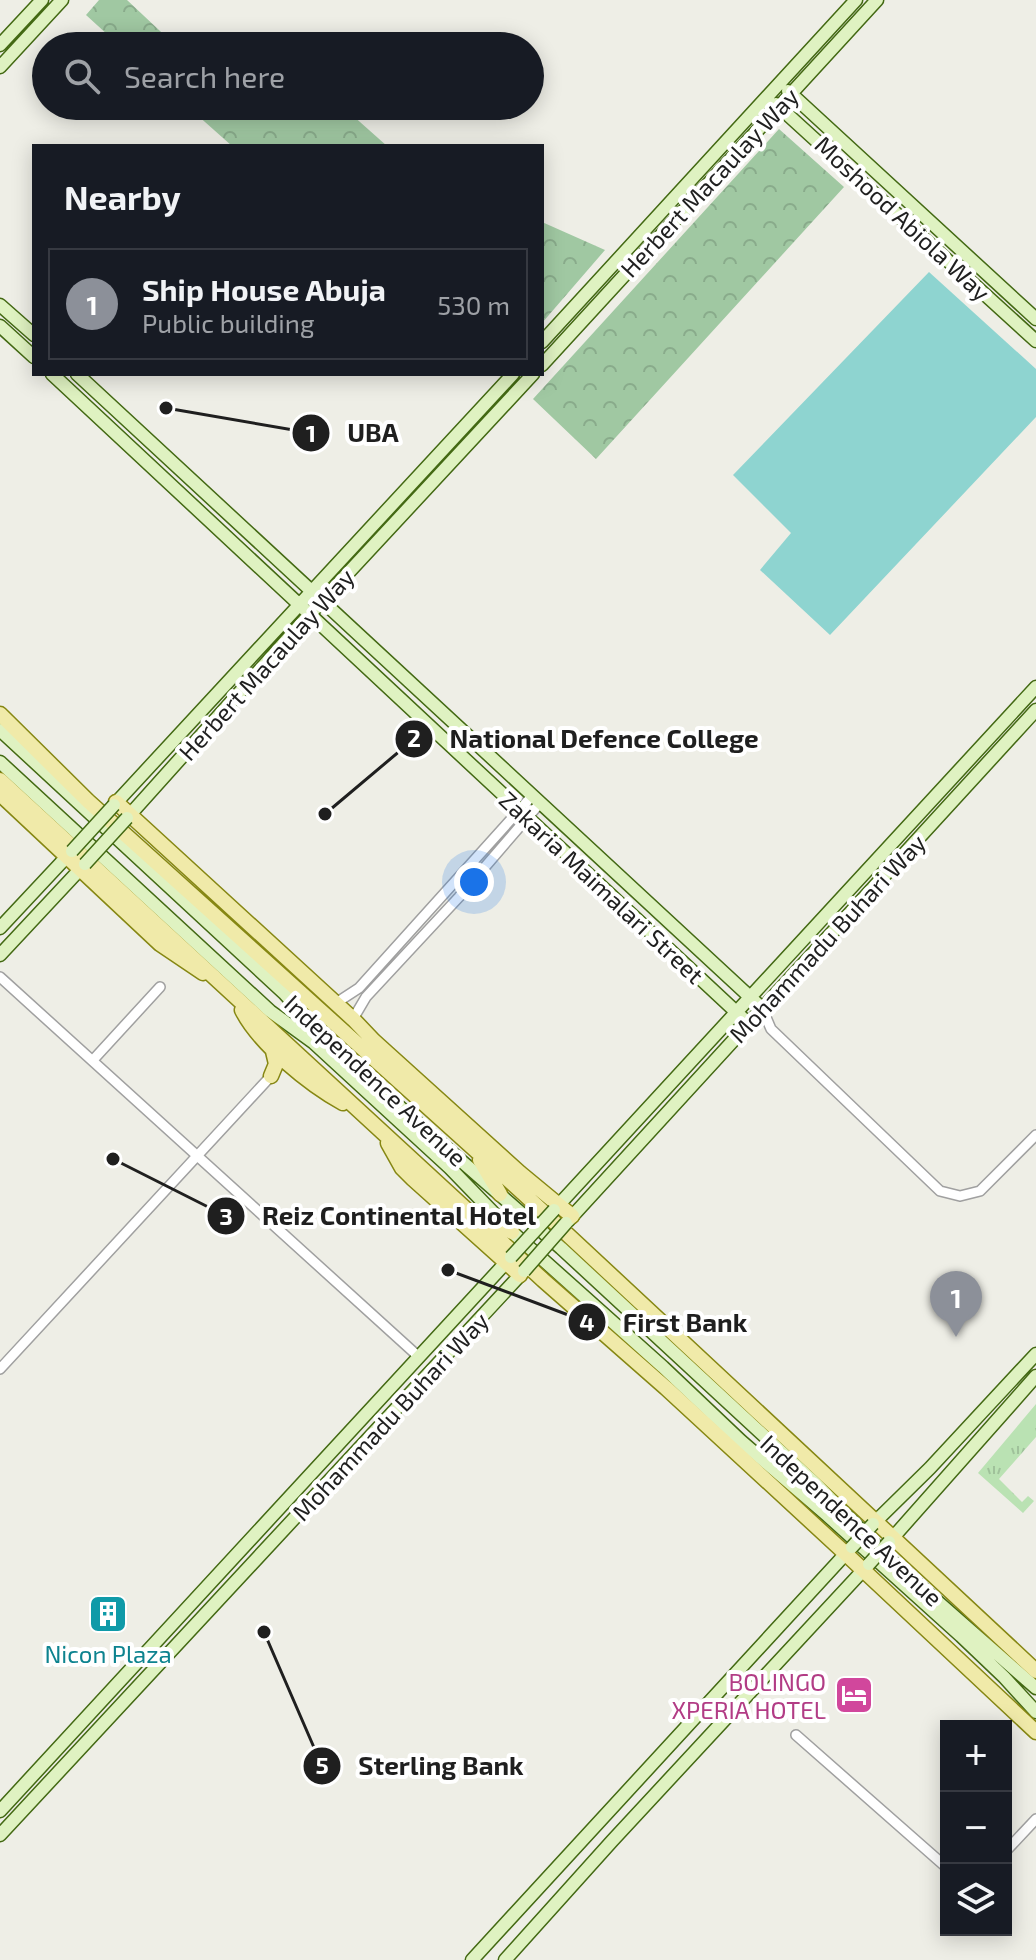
<!DOCTYPE html>
<html lang="en">
<head>
<meta charset="utf-8">
<style>
	:root { --surface:#171b24; --page:#20242c; --text:#f1f3f6; --muted:#9ea1a6; --line:#363941; --accent:#8c9099 }
	body { margin:0; font-family:"Exo 2",sans-serif; background:var(--page); color:var(--text) }
	.controls { position:absolute; right:24px; bottom:24px; display:grid; overflow:hidden; border-radius:0px; box-shadow:0 4px 20px #0003 }
	.controls button { width:72px; height:72px; display:grid; place-items:center; padding:0; border:0; border-bottom:2px solid var(--line); background:var(--surface); color:var(--text); font:40px sans-serif }
	.you { position:absolute; left:474px; top:882px; width:28px; height:28px; margin:-20px; border:6px solid #fff; border-radius:50%; background:#1a73e8; box-shadow:0 0 0 12px #1a73e833 }
	.badge { display:grid; place-items:center; width:52px; height:52px; border-radius:50%; background:var(--accent); color:#fff; font-size:26px; font-weight:700 }
	.pin { position:absolute; translate:-50% -66px; filter:drop-shadow(0 2px 4px #0008) }
	.pin::after { content:''; position:absolute; top:42px; width:28px; height:24px; background:inherit; clip-path:polygon(0 0,100% 0,50% 100%) }
	.list { margin:0; padding:0; list-style:none }
	h2 { display:flex; justify-content:space-between; align-items:center; height:104px; margin:0; padding:0 32px; font-size:34px }
	h2 small { font-size:26px; font-weight:400; color:var(--muted) }
	.list li { display:grid; grid-template-columns:52px 1fr auto; gap:24px; align-items:center; box-sizing:border-box; height:112px; margin:0 16px 16px; padding:0 16px; border:2px solid var(--line); border-radius:0px }
	.list b { display:block; font-size:30px; white-space:nowrap }
	.list p { margin:0; font-size:26px; white-space:nowrap; color:var(--muted) }
	.list em { font-size:26px; font-style:normal; color:var(--muted) }
	.icon { flex:none; width:44px; height:44px; fill:none; stroke:currentColor; stroke-width:2; stroke-linecap:round; stroke-linejoin:round }
	.map { position:relative; flex:none; width:1036px; height:1960px; overflow:hidden }
	.search { position:absolute; background:var(--surface); box-shadow:0 4px 20px #0003; left:32px; top:32px; width:512px; height:88px; display:flex; align-items:center; gap:20px; box-sizing:border-box; padding:0 28px; border-radius:44px; color:var(--muted); font-size:30px }
	.panel { position:absolute; background:var(--surface); box-shadow:0 4px 20px #0003; left:32px; top:144px; width:512px; height:232px; border-radius:0px }
	.map>svg:first-child { display:block }
	.grass { fill:url(#grass-tufts) }
	.forest { fill:url(#forest-crowns) }
	.pitch { fill:#8ed4d0 }
	.lines { fill:none; stroke-linecap:round; stroke-linejoin:round }
	.street-casing { stroke:#a0a0a0; stroke-width:12 }
	.secondary-casing { stroke:#436913; stroke-width:15 }
	.primary-casing { stroke:#868713; stroke-width:17 }
	.street { stroke:#fff; stroke-width:9 }
	.secondary { stroke:#dff2c1; stroke-width:12 }
	.primary { stroke:#f0eaa9; stroke-width:14 }
	.secondary-bridge-casing { stroke:#436913; stroke-width:15; stroke-linecap:butt }
	.secondary-bridge { stroke:#dff2c1; stroke-width:12 }
	.labels { text-anchor:middle; dominant-baseline:central; stroke-width:8; stroke-linejoin:round; paint-order:stroke }
	.street-label { font-size:24px; fill:#1f1f1f; stroke:#fff }
	.culture-label { font-size:24px; fill:#0d838f; stroke:#fff }
	.hotel-label { font-size:24px; fill:#b23c85; stroke:#fff; text-anchor:end }
	.leader { fill:none; stroke:#1f1f1f; stroke-width:3 }
	.callout-dot { fill:#1f1f1f; stroke:#fff; stroke-width:3 }
	.mark-label { font-size:24px; text-anchor:middle; font-weight:bold; fill:#fff }
	.callout-label { font-size:26px; text-anchor:middle; font-weight:bold; fill:#1f1f1f; stroke:#fff; stroke-width:8; stroke-linejoin:round; paint-order:stroke }
</style>
</head>
<body>
<div class="map">
<svg width="1036" height="1960" viewBox="0 0 1036 1960">
	<defs>
		<pattern id="grass-tufts" width="24" height="20" patternUnits="userSpaceOnUse" patternTransform="scale(2)"><rect width="24" height="20" fill="#bae2b3"/><path d="M3 7l-1-3M5 7V3M7 7l1-3M15 17l-1-3M17 17v-4M19 17l1-3" fill="none" stroke="#9fc19a"/></pattern>
		<pattern id="forest-crowns" width="20" height="18" patternUnits="userSpaceOnUse" patternTransform="scale(2)"><rect width="20" height="18" fill="#a0c8a2"/><path d="M2 6a3 3 0 1 1 6 0M12 15a3 3 0 1 1 6 0" fill="none" stroke="#89ab8b"/></pattern>
	</defs>
	<rect width="100%" height="100%" fill="#eeeee6"/>
	<path class="grass" d="M1036,1404V1437L999,1479L1022,1502L1028,1496L1034,1501L1023,1513L978,1473Z"/>
	<path class="forest" d="M99,0H127L176,46H120L86,15Z
		M187,106H239L253,119L265,106H342L387,146H232Z
		M779,129L844,187L596,459L533,399Z
		M542,222L605,250L542,323Z"/>
	<path class="pitch" d="M929,272L1036,369V417L830,635L760,570L791,533L733,475Z"/>
	<g class="lines">
		<g class="street-casing">
			<path id="street" d="M0,977L419,1357
				M336,1003L359,988L532,796
				M762,1008L771,1029L940,1191L960,1196L980,1191L1036,1135
				M353,1019L366,997L459,897L540,803
				M93,1060L160,987
				M0,1369L271,1076
				M796,1735L946,1867
				M1006,1851L1036,1819"/>
		</g>
		<g class="secondary-casing">
			<path id="secondary" d="M0,45L42,0
				M0,67L62,0
				M788,91L1036,319
				M776,104L1036,341
				M0,305L34,335
				M0,326L34,357
				M542,342L856,0
				M542,365L877,0
				M52,374L748,1023
				M77,374L762,1008
				M0,730L284,993L322,1035L403,1110L561,1248L816,1484L889,1559L1036,1688
				M0,762L270,1011L314,1043L450,1168L512,1232L663,1367L741,1441L828,1516L961,1636L1004,1677L1036,1712
				M114,805L513,374
				M127,818L310,614L533,374
				M0,928L72,851
				M0,955L85,864
				M554,1210L1036,687
				M568,1221L1036,710
				M873,1524L930,1468L1036,1354
				M889,1542L1036,1376
				M0,1811L511,1257
				M0,1835L524,1271
				M472,1960L850,1549
				M505,1960L612,1841L868,1565"/>
		</g>
		<g class="primary-casing">
			<path id="primary" d="M0,714L88,801L524,1194L1036,1671
				M0,780L543,1280L666,1388L846,1554L1036,1732
				M0,794L160,944L203,973
				M116,802L353,1019L374,1041L520,1173L572,1216
				M242,1010C259,1044 310,1085 343,1103
				M271,1076L276,1064L272,1047
				M388,1143L402,1168L413,1179L520,1275
				M480,1160L500,1194
				M479,1211L512,1232"/>
		</g>
		<use href="#street" class="street"/>
		<use href="#secondary" class="secondary"/>
		<use href="#primary" class="primary"/>
		<g class="secondary-bridge-casing">
			<path id="secondary-bridge" d="M72,851L114,805
				M85,864L127,818
				M511,1257L554,1210
				M524,1271L566,1223
				M852,1547L873,1524
				M869,1564L889,1542"/>
		</g>
		<use href="#secondary-bridge" class="secondary-bridge"/>
	</g>
	<defs>
		<g id="building-square" transform="scale(2)"><rect x="-9" y="-9" width="18" height="18" rx="4" fill="#0f9aa8" stroke="#fff"/><path d="M-4-6H4V6H1V3H-1V6H-4ZM-2.5-4.3h1.7v1.8h-1.7ZM.8-4.3h1.7v1.8H.8ZM-2.5-1h1.7V.8h-1.7ZM.8-1h1.7V.8H.8Z" fill="#fff"/></g>
		<g id="hotel-square" transform="scale(2)"><rect x="-9" y="-9" width="18" height="18" rx="4" fill="#d1479c" stroke="#fff"/><path d="M-6-4.5h1.5V1H6V5H4.5V3h-9V5H-6ZM-4 0a1.8 1.8 0 1 1 3.6 0ZM.5 0V-2.5h3Q6-2.5 6 0Z" fill="#fff"/></g>
	</defs>
	<g fill-rule="evenodd">
		<use href="#building-square" x="108" y="1614"/>
		<use href="#hotel-square" x="854" y="1695"/>
	</g>
	<g class="labels">
		<g class="street-label">
			<text transform="translate(709 182) rotate(-47)">Herbert Macaulay Way</text>
			<text transform="translate(903 218) rotate(43)">Moshood Abiola Way</text>
			<text transform="translate(266 664) rotate(-48)">Herbert Macaulay Way</text>
			<text transform="translate(602 887) rotate(43)">Zakaria Maimalari Street</text>
			<text transform="translate(827 938) rotate(-47)">Mohammadu Buhari Way</text>
			<text transform="translate(376 1080) rotate(43)">Independence Avenue</text>
			<text transform="translate(390 1416) rotate(-47)">Mohammadu Buhari Way</text>
			<text transform="translate(852 1520) rotate(43)">Independence Avenue</text>
		</g>
		<g class="culture-label">
			<text x="108" y="1653">Nicon Plaza</text>
		</g>
		<g class="hotel-label">
			<text x="826" y="1681">BOLINGO<tspan x="826" dy="28">XPERIA HOTEL</tspan></text>
		</g>
	</g>
	<path class="leader" d="M166 408L311 433M325 814L414 739M113 1159L226 1216M448 1270L587 1322M264 1632L322 1766"/>
	<g class="callout-dot">
		<circle cx="166" cy="408" r="8"/>
		<circle cx="325" cy="814" r="8"/>
		<circle cx="113" cy="1159" r="8"/>
		<circle cx="448" cy="1270" r="8"/>
		<circle cx="264" cy="1632" r="8"/>
		<circle cx="311" cy="433" r="20"/>
		<circle cx="414" cy="739" r="20"/>
		<circle cx="226" cy="1216" r="20"/>
		<circle cx="587" cy="1322" r="20"/>
		<circle cx="322" cy="1766" r="20"/>
	</g>
	<g class="mark-label">
		<text x="311" y="442">1</text>
		<text x="414" y="747">2</text>
		<text x="226" y="1225">3</text>
		<text x="587" y="1331">4</text>
		<text x="322" y="1774">5</text>
	</g>
	<g class="callout-label">
		<text x="373" y="442">UBA</text>
		<text x="604" y="748">National Defence College</text>
		<text x="399" y="1225">Reiz Continental Hotel</text>
		<text x="685" y="1332">First Bank</text>
		<text x="441" y="1775">Sterling Bank</text>
	</g>
</svg>
<div class="controls">
<button>+</button>
<button>−</button>
<button><svg class="icon" aria-label="layers" viewBox="0 0 24 24"><path d="M12 4l9 5-9 5-9-5zM3 14l9 5 9-5"/></svg></button>
</div>
<div class="you"></div>
<div class="pin badge" style="left:956px;top:1337px">1</div>
<div class="search"><svg class="icon" aria-label="search" viewBox="0 0 24 24"><circle cx="10" cy="10" r="6"/><path d="M15 15l6 6"/></svg>Search here</div>
<section class="panel">
<h2>Nearby<small></small></h2>
<ul class="list">
<li><span class="badge">1</span><div><b>Ship House Abuja</b><p>Public building</p></div><em>530 m</em></li>
</ul>
</section>
</div>
</body>
</html>
